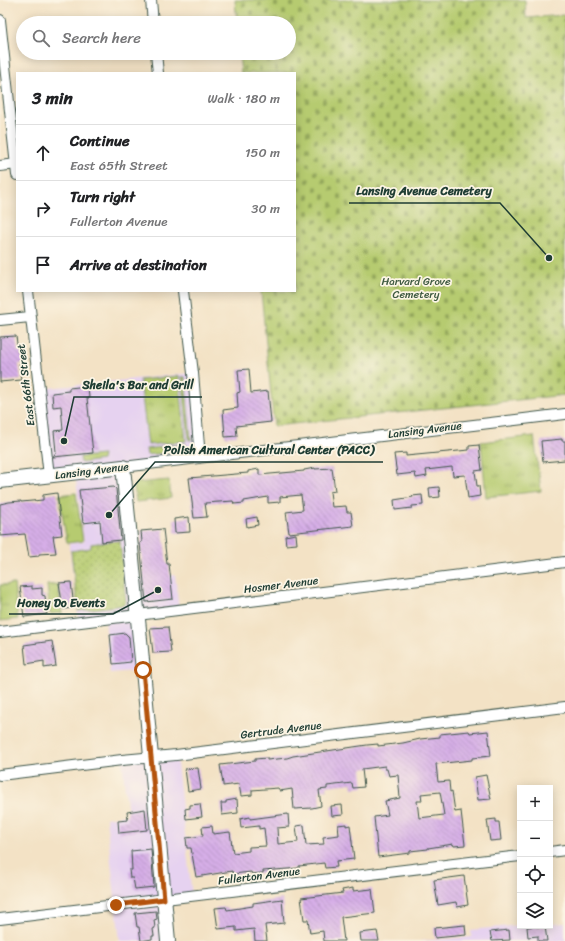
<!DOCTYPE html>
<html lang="en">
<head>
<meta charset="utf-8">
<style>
	:root { --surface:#fff; --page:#f6f6f6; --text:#202124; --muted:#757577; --line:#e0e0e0 }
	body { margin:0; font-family:Sriracha,sans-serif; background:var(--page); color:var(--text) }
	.controls { position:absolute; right:12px; bottom:12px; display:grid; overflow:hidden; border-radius:0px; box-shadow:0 2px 10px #0003 }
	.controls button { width:36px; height:36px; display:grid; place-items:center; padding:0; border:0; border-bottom:1px solid var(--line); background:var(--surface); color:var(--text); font:20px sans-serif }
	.stop { position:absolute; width:12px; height:12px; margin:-9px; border:3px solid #b45309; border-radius:50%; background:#fff }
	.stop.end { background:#b45309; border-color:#fff; box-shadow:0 1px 4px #0008 }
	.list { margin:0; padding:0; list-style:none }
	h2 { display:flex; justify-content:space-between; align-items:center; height:52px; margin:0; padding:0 16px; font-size:17px }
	h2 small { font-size:13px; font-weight:400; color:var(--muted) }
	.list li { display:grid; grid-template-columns:26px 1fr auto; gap:12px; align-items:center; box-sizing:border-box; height:56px; padding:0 16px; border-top:1px solid var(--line) }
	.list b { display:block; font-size:15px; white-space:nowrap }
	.list p { margin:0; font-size:13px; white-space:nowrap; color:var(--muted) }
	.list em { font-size:13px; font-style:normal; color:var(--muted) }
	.icon { flex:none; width:22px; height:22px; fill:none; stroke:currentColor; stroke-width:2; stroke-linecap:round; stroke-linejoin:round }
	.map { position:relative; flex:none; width:565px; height:941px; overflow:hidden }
	.search { position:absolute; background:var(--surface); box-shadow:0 2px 10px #0003; left:16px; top:16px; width:280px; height:44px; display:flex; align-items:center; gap:10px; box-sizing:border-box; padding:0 14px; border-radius:22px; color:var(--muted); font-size:15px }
	.panel { position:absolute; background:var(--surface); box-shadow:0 2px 10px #0003; left:16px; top:72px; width:280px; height:220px; border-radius:0px }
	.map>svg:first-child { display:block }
	.built { fill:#e6d2f0 }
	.grass { fill:url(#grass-tufts); stroke:#6a8452 }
	.cemetery { fill:url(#cemetery-stones); stroke:#6a8452 }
	.park { fill:url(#park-dots); stroke:#6a8452 }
	.building { fill:url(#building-back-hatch); fill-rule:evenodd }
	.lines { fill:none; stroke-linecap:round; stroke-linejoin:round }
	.street-casing { stroke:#3f564a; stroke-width:12 }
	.secondary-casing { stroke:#3f564a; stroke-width:16 }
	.street { stroke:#fff; stroke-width:10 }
	.secondary { stroke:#fff; stroke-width:14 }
	.route { stroke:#b45309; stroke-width:5 }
	.labels { text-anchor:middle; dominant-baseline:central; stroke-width:3.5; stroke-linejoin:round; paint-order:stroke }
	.park-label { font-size:11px; fill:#3d5940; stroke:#fcf5e5 }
	.street-label { font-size:11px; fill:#1f3d34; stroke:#fcf5e5 }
	.leader { fill:none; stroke:#1f3d34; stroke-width:1.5 }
	.callout-dot { fill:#1f3d34; stroke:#fcf5e5; stroke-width:1.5 }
	.callout-label { font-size:12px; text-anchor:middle; font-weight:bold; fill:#1f3d34; stroke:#fcf5e5; stroke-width:3.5; stroke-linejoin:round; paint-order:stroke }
</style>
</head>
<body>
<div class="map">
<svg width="565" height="941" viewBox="0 0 565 941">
	<defs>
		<pattern id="grass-tufts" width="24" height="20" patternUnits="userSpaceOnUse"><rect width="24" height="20" fill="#b6cb6f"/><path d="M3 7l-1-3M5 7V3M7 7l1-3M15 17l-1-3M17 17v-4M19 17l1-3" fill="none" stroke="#93a65c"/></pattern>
		<pattern id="cemetery-stones" width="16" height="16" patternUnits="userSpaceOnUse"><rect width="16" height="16" fill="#b6cb6f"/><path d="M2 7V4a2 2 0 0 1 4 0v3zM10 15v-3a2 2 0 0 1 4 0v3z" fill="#93a65c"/></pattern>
		<pattern id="park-dots" width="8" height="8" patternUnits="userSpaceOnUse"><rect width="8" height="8" fill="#b6cb6f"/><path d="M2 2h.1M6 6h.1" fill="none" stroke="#93a65c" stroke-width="1.8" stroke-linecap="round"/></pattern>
		<pattern id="building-back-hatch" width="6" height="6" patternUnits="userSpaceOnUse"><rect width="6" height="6" fill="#d6aee7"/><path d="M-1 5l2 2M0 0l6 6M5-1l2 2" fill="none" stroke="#ad8fbc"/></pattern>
	</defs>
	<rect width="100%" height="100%" fill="#fcf5e5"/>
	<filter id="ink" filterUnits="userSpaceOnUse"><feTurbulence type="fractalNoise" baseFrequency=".025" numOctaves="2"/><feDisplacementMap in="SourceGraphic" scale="8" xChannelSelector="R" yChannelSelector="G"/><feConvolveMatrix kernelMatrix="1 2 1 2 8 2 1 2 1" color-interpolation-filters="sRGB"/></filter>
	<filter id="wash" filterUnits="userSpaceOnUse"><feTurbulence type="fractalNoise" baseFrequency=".012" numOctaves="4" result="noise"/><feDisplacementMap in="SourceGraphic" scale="16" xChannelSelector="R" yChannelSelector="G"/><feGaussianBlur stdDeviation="0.9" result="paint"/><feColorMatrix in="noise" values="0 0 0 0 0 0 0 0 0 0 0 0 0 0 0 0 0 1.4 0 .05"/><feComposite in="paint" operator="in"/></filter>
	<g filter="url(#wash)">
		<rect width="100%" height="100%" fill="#f3e2c5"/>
		<path class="built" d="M193,373L200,458L123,467L134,579L175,575L179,610L137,615L143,670L110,673L105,619L79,622L69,544L84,542L75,473L49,476L39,389Z
			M176,755L192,896L164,899L168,941H120L106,818L128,815L122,760Z
			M565,923V941H418L471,937V930L520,925V926H550V924Z"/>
		<path class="grass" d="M179,376L186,441L148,445L140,380Z
			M182,377H185L191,440H189Z
			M534,436L541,491L486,497L481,442Z
			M186,444V451L147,455L146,449Z
			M103,455L102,460L81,463L80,457Z
			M169,480L171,498L136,502L134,487L136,483Z
			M76,493L83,541L67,543L59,495Z
			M14,584L18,619L0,621V585Z
			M58,584L62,613L50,614L47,585Z"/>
		<path class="cemetery" d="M235,0H525L526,18L565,15V395L274,426L261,291H295V73H241L239,53H289V23H237Z"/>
		<path class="park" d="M120,540L126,602L124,605L78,611L71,551L91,548V544Z"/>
		<g id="blocks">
			<path class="building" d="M16,336L18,352L23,351L24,363L19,364L21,380L0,382V337Z
				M249,369L251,393L268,391L271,422L236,426L237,436L225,437L223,410L238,408L237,393L240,392L238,370Z
				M88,386L89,398H87L93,453L53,457L56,452L54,431L63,430L61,406L53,407L52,393L69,391V388Z
				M562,439V441H565V460L543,462L541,441Z
				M479,445L482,470L475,471L477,486H479L480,496L468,498L465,475L453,476L452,467L426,470L427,476L416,478L415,473L397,475L394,454L406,453V456L469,450V446Z
				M315,468V469L332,468L335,491L330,492L332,507L346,506L347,512H351L353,526L289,533L286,512L303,510L301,495L280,497V502L268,503V497L244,501V503L234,504L233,501L205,503L207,517L194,518L189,478L248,473V471L259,469V475L304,471V470Z
				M114,487L116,489L121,540L102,542L100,521L83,523L79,490Z
				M439,487L440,497L430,498L429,488Z
				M57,493L62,535L53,536L56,553L39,554V556L29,557L25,534L0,536V504L9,502L21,501V502L43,500V495Z
				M422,495L423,505L412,506V508L395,510L394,500L413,497L412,496Z
				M189,517L190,532L175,533L174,519Z
				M257,517L258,525L247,527L246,519Z
				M163,529L167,564H169L173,599L146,602L140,543L142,542L141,531Z
				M296,534L297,544L286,545L285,536Z
				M71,582L74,608L63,609L59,583Z
				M32,586V589L42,588V595L45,596L47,614L24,617L20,587Z
				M168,627L171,652L153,653L150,628Z
				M125,633L129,637L131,662L113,664L110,635Z
				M52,641L56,666L44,668V661L26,664L24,645Z
				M469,731L470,733L488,731L491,756L472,758V760L436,764L438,782L449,781L450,792L452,791L455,812L461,811L465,845L454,846L453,844L428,848V849L410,851V853L378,857L374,817L388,815L385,801L400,798L398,775L389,776L387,769H385V766L362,769L364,787L353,788L352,783L327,786V789L319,790L321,806L312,808L294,809L292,789L280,791L278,788L252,790V795L241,796L239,784L223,786V784L220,765L255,761V759L267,758V760L287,758L293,756L367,745L378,744V746L403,743L420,739L440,737V734ZM440,792L444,815L419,818L417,801H422L421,794Z
				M198,768L201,789L188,791L185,769Z
				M486,775L491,799L478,800L475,777Z
				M237,799L238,813L222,815L221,803H226V801Z
				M200,804L202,817L186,819L185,809L190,808V805Z
				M342,805L343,815L332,816L331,806Z
				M145,809L147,830L119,833L118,821L128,820L127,812Z
				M288,814L289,827L277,828L278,844L298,842L296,826L304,825L306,845L324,844L323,837L339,835L338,825L346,824V826L350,825L354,859L336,861L337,867L325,868L324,863L299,866V868L263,871V873L252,874L251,872L233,874L232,871L196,877L191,848H187L186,838L203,836L202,827L212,826L213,834L230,832L233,853L249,851V847L266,846L264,828L259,829V826L241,828L240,819L250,817V819Z
				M496,819V822H499L501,840L490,841L487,820Z
				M151,849L154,887L135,889L133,878H130L129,870H132L131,851Z
				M464,876L468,905L457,907L456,902L438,905L434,880Z
				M353,888V891L372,889L375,913L341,917L344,941H324L323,931L310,933L308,920H304L301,898L343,893L342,890Z
				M282,899L284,923L265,925L267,941H255L254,929L236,931V927L218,929L215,908L226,907L227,910L253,906V903Z
				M156,911L157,919L154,920L155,928L153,929L154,936H152V939L141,941L139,927H137L135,913Z
				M465,925L466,935L435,938L434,928Z
				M537,926V927L545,926L547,941H538V936L528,937L527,927Z
				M509,930L510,940L492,941L490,932Z
				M377,931L379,941H361L360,933Z"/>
		</g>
	</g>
	<g filter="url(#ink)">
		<use href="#blocks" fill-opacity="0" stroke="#3f564a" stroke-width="1"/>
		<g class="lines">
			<g class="street-casing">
				<path id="street" d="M151,0L153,23
					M0,20L17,175
					M156,53L158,73
					M0,166L17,164
					M28,291L49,476
					M183,291L193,373L200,458
					M0,320L30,317
					M123,467L565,414
					M0,632L565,562
					M0,775L122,760L176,755L565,707
					M550,852L565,850
					M0,919L520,856"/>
			</g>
			<g class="secondary-casing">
				<path id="secondary" d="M0,481L123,467L143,670L168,941"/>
			</g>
			<use href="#street" class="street"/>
			<use href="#secondary" class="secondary"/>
		</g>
	</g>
	<g class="lines" filter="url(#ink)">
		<path class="route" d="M116,905L164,899L143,670"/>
	</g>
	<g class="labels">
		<g class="park-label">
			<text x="416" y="281">Harvard Grove<tspan x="416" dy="13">Cemetery</tspan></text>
		</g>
		<g class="street-label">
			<text transform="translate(26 385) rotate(-97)">East 66th Street</text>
			<text transform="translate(425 430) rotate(-7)">Lansing Avenue</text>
			<text transform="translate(92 471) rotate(-7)">Lansing Avenue</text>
			<text transform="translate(281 585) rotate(-7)">Hosmer Avenue</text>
			<text transform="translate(281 730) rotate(-7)">Gertrude Avenue</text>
			<text transform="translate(259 876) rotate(-7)">Fullerton Avenue</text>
		</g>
	</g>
	<path class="leader" d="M549 258L500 203H349M64 441L74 397H202M109 515L155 462H383M158 590L113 614H9"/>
	<g class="callout-dot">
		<circle cx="549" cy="258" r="4"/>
		<circle cx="64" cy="441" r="4"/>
		<circle cx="109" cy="515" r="4"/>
		<circle cx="158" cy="590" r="4"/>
	</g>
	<g class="callout-label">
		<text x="424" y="195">Lansing Avenue Cemetery</text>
		<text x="138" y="389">Sheila's Bar and Grill</text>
		<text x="269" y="454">Polish American Cultural Center (PACC)</text>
		<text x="61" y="607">Honey Do Events</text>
	</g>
</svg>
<div class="controls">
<button>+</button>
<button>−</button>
<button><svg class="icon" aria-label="locate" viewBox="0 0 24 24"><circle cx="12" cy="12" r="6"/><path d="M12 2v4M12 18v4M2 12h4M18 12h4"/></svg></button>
<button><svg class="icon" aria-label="layers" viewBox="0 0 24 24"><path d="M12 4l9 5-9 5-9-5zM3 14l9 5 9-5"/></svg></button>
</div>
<div class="stop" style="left:143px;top:670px"></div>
<div class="stop end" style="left:116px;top:905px"></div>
<div class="search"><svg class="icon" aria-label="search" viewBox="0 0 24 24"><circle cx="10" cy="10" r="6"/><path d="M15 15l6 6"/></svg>Search here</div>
<section class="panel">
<h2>3 min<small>Walk · 180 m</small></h2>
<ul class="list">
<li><svg class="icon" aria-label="ahead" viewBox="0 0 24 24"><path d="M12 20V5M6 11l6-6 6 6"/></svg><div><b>Continue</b><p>East 65th Street</p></div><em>150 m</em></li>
<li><svg class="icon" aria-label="right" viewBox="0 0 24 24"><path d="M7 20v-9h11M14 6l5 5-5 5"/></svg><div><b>Turn right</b><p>Fullerton Avenue</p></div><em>30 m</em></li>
<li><svg class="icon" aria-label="arrive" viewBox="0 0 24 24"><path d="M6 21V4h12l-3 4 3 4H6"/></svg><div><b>Arrive at destination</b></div></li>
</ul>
</section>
</div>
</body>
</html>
